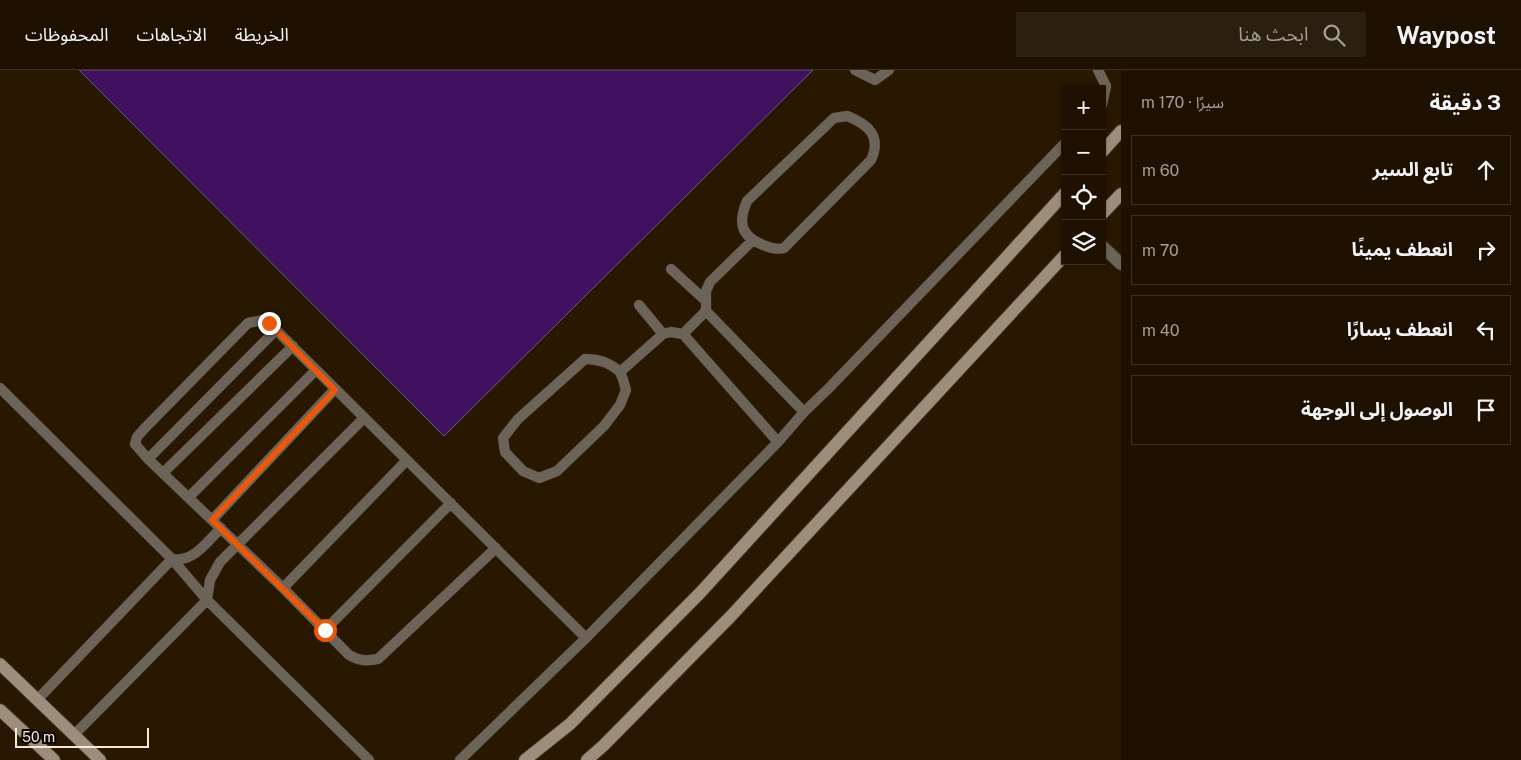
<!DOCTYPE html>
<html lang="ar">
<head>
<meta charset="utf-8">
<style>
	:root { --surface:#1e1101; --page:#2b1f10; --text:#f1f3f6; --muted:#a19d99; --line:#3c3123 }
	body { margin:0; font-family:"Public Sans","Noto Sans Arabic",sans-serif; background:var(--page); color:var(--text); direction:rtl }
	.controls { position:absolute; right:15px; top:15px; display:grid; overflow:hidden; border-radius:0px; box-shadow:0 1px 4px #0004 }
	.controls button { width:45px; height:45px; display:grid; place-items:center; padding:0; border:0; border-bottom:1px solid var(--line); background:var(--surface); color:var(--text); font:25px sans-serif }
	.scale { position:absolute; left:15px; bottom:12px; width:134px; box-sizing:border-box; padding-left:5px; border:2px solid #f6e9db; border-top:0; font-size:14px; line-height:18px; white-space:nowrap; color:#f6e9db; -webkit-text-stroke:4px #0b0501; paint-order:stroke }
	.stop { position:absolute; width:15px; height:15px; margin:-11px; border:4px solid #ea580c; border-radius:50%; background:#fff }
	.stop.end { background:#ea580c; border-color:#fff; box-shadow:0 1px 5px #0008 }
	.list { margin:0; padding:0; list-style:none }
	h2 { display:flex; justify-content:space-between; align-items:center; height:65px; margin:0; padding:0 20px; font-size:21px }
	h2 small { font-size:16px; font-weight:400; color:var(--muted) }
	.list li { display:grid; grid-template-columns:32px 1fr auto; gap:15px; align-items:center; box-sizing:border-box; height:70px; margin:0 10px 10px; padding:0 10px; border:1px solid var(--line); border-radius:0px }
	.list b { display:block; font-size:19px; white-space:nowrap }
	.list em { font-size:16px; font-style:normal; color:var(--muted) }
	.icon { flex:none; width:28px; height:28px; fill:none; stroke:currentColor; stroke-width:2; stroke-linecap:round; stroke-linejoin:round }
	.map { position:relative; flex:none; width:1121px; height:690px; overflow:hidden; direction:ltr }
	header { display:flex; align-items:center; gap:30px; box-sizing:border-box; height:70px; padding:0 25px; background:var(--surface); border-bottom:1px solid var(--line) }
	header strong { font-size:24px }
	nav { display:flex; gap:28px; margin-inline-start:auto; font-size:18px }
	.search { width:350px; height:45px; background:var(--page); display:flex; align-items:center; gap:12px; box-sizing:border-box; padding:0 18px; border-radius:0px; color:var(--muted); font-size:19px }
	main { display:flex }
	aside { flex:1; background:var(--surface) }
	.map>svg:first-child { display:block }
	.building { fill:#3f115f; stroke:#6b5d79 }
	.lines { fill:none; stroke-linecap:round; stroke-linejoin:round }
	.lane-casing { stroke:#41301b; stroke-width:11 }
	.street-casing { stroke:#41301b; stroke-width:14 }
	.secondary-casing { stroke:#41301b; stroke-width:14 }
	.lane { stroke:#6d6459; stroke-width:10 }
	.street { stroke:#6d6459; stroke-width:12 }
	.secondary { stroke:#9d8d7c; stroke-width:12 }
	.route { stroke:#ea580c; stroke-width:6 }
</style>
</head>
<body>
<header>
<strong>Waypost</strong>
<div class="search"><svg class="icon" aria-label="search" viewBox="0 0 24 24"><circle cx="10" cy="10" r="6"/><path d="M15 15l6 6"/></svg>ابحث هنا</div>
<nav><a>الخريطة</a><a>الاتجاهات</a><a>المحفوظات</a></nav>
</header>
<main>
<aside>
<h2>3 دقيقة<small>سيرًا · 170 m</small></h2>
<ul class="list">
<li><svg class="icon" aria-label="ahead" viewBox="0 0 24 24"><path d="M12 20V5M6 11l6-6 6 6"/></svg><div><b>تابع السير</b></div><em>60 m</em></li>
<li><svg class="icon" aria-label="right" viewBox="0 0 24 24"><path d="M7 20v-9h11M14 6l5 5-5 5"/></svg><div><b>انعطف يمينًا</b></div><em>70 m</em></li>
<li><svg class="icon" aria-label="left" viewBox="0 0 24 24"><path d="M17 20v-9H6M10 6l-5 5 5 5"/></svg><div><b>انعطف يسارًا</b></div><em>40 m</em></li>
<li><svg class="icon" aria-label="arrive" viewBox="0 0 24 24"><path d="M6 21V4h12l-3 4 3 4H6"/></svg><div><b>الوصول إلى الوجهة</b></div></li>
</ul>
</aside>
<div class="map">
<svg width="1121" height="690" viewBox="0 0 1121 690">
	<rect width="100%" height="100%" fill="#281701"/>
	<path class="building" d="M79,0H813L444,366Z"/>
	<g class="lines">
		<g class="lane-casing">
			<path id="lane" d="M855,0L875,10L889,0
				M1098,0L1106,16L1102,35
				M847,46C868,54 882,66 871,90L784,178C776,180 769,178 761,174C739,165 739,150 747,131L834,48Z
				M752,171L710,212L706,221V241L804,342
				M671,199L706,231
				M639,235L663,264
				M683,264L706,241
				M585,289C597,289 610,293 619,301C623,306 624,314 626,320L620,335L604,356L557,401L539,408L523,401L505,382L503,368L518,349Z
				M620,302L663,264L671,262L683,264L778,372
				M0,318L172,489C193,493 207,472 221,458
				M364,348L220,492L210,510L207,530L369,690
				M148,389L276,260
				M163,403L293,276
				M189,427L316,300
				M212,450L335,319
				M496,478L378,589C366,591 359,591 349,585L283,518L148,389L135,374L137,367L144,359L248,253L263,250L269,253L586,568
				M283,518L407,390
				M325,560L451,433
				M37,630L172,489L207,530L74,665
				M460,690L586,568L778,372L804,342L828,319L1065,73"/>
		</g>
		<g class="street-casing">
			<path id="street" d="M1102,176L1121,194"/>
		</g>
		<g class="secondary-casing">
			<path id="secondary" d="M1102,82L1121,61
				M1102,144L1121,124
				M0,594L100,690
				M0,640L54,690
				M525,690L570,654L700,523L1065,123
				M587,690L604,675L731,546L1065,185"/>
		</g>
		<use href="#lane" class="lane"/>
		<use href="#street" class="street"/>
		<use href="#secondary" class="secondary"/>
	</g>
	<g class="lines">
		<path class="route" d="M269,253L335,320L212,450L325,560"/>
	</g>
</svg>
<div class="controls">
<button>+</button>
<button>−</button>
<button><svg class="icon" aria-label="locate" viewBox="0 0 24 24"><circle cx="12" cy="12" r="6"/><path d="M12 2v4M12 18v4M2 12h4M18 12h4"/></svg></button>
<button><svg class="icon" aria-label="layers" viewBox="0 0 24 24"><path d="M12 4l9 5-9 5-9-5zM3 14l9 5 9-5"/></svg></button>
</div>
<div class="scale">50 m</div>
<div class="stop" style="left:325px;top:560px"></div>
<div class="stop end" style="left:269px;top:253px"></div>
</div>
</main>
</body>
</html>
